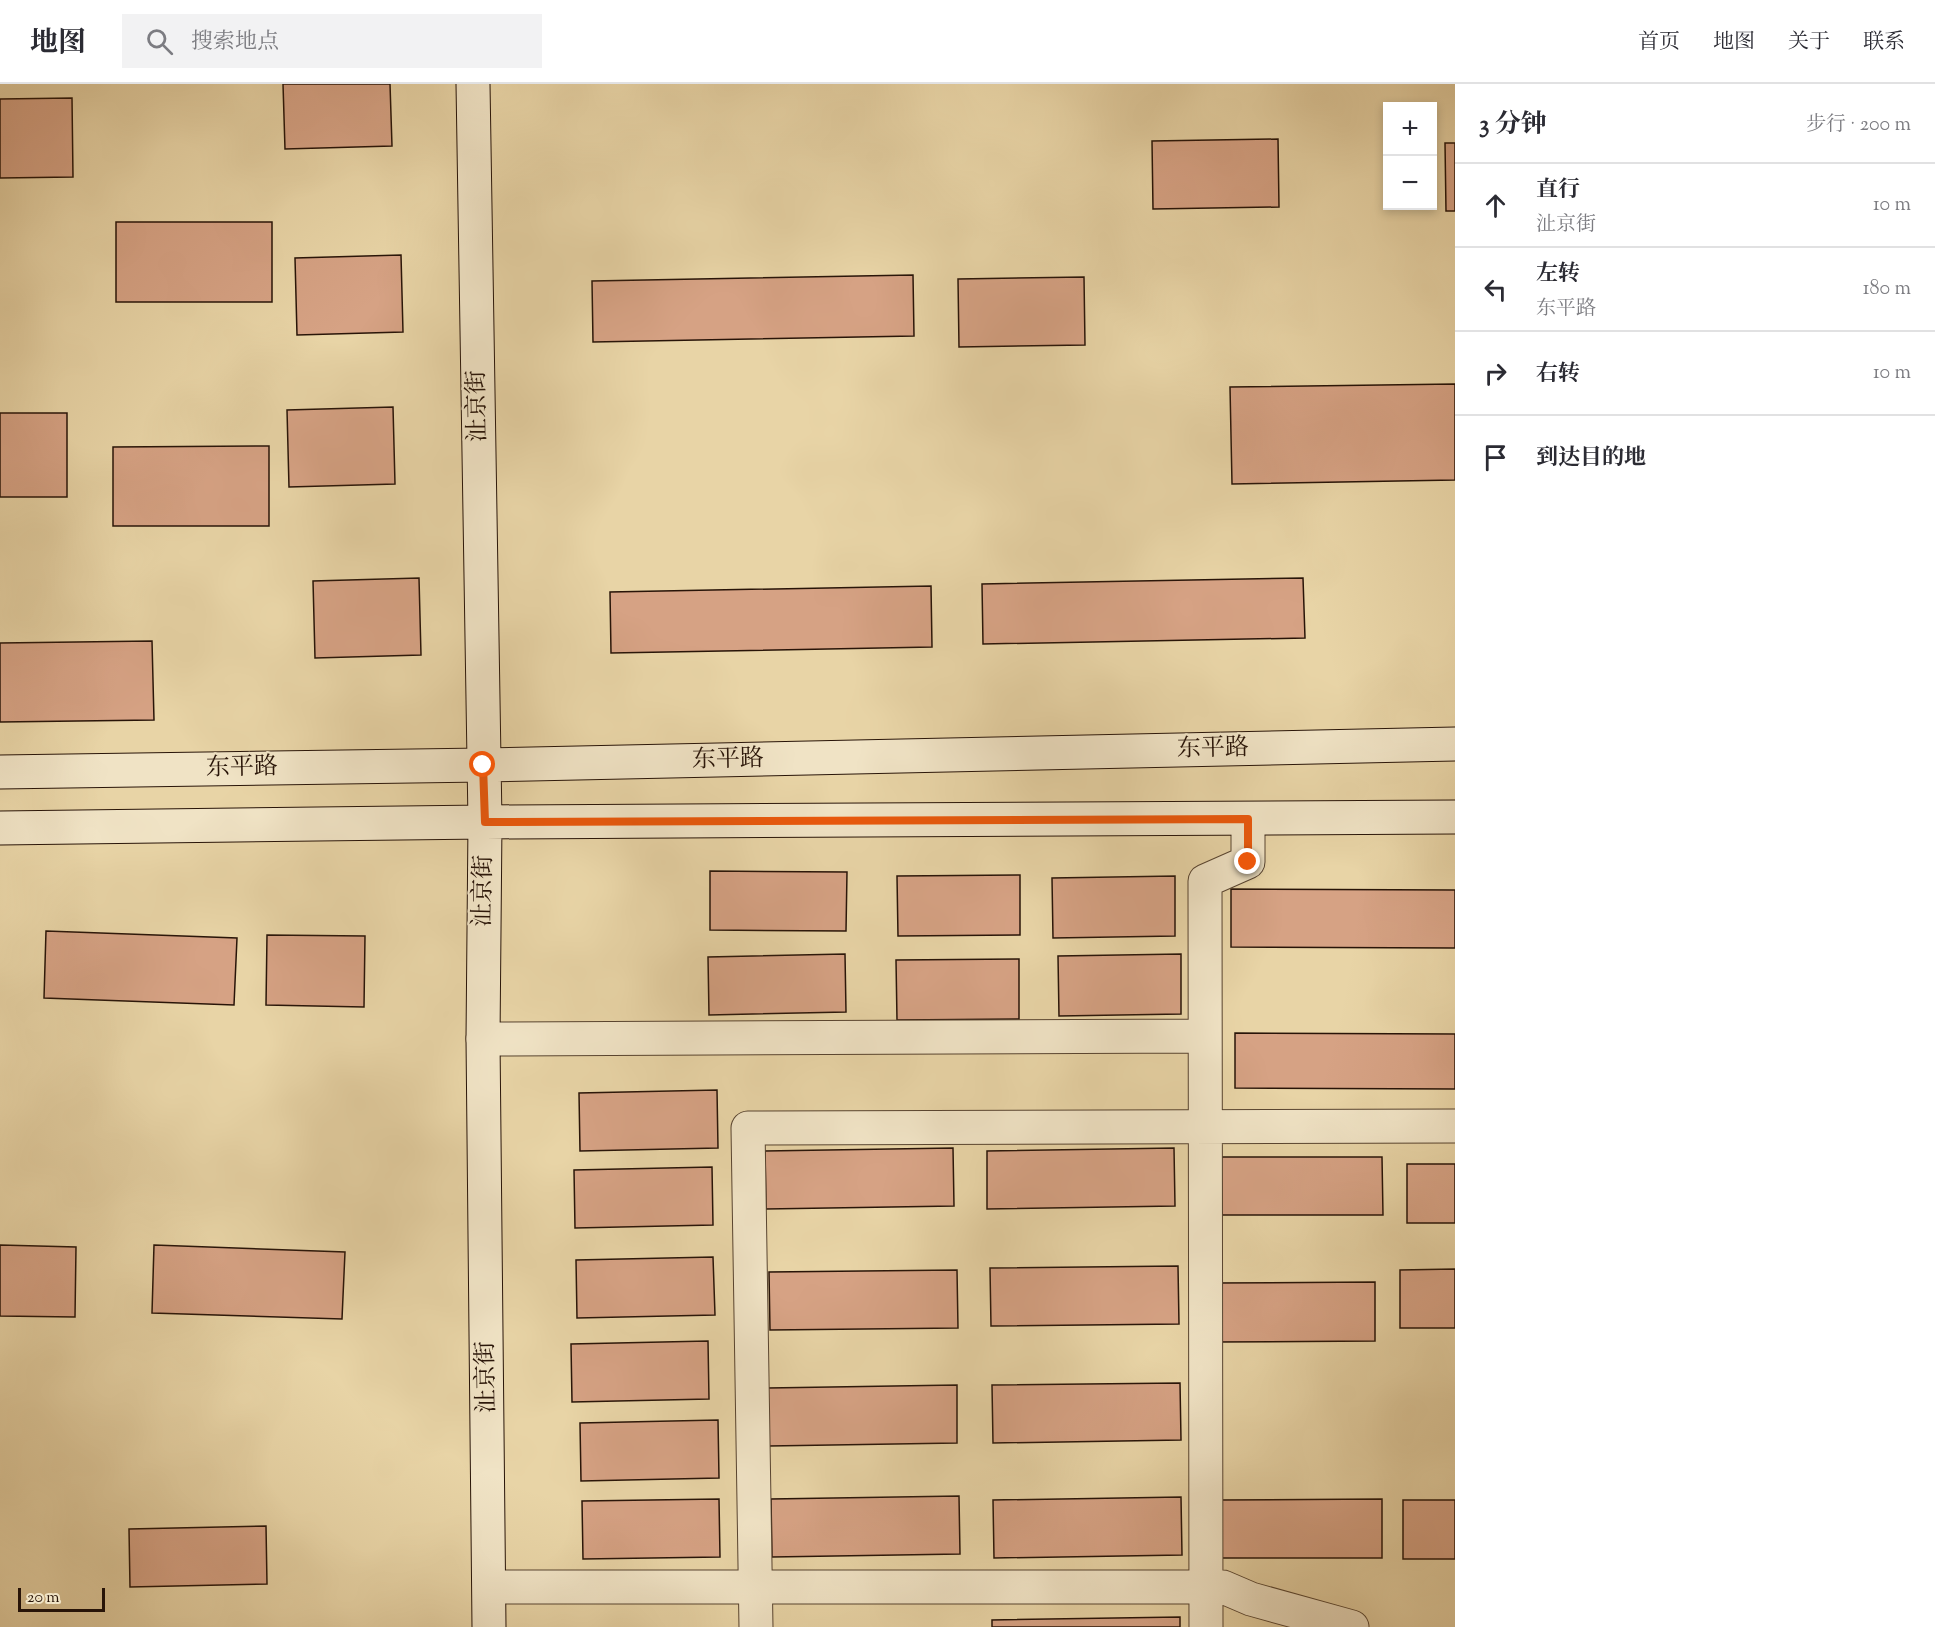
<!DOCTYPE html>
<html lang="zh">
<head>
<meta charset="utf-8">
<style>
	:root { --surface:#fff; --page:#f2f2f3; --text:#2b2b33; --muted:#7c7c81; --line:#e1e1e2 }
	body { margin:0; font-family:"Sorts Mill Goudy","Noto Serif SC",serif; background:var(--page); color:var(--text) }
	.controls { position:absolute; right:18px; top:18px; display:grid; overflow:hidden; border-radius:0px; box-shadow:0 3px 9px #0003 }
	.controls button { width:54px; height:54px; display:grid; place-items:center; padding:0; border:0; border-bottom:2px solid var(--line); background:var(--surface); color:var(--text); font:30px sans-serif }
	.scale { position:absolute; left:18px; bottom:15px; width:87px; box-sizing:border-box; padding-left:6px; border:3px solid #281408; border-top:0; font-size:16px; line-height:21px; white-space:nowrap; color:#281408; -webkit-text-stroke:4px #f0e3c5; paint-order:stroke }
	.stop { position:absolute; width:18px; height:18px; margin:-14px; border:4px solid #ea580c; border-radius:50%; background:#fff }
	.stop.end { background:#ea580c; border-color:#fff; box-shadow:0 2px 6px #0008 }
	.list { margin:0; padding:0; list-style:none }
	h2 { display:flex; justify-content:space-between; align-items:center; height:78px; margin:0; padding:0 24px; font-size:26px }
	h2 small { font-size:20px; font-weight:400; color:var(--muted) }
	.list li { display:grid; grid-template-columns:39px 1fr auto; gap:18px; align-items:center; box-sizing:border-box; height:84px; padding:0 24px; border-top:2px solid var(--line) }
	.list b { display:block; font-size:22px; white-space:nowrap }
	.list p { margin:0; font-size:20px; white-space:nowrap; color:var(--muted) }
	.list em { font-size:20px; font-style:normal; color:var(--muted) }
	.icon { flex:none; width:33px; height:33px; fill:none; stroke:currentColor; stroke-width:2; stroke-linecap:round; stroke-linejoin:round }
	.map { position:relative; flex:none; width:1455px; height:1543px; overflow:hidden }
	header { display:flex; align-items:center; gap:36px; box-sizing:border-box; height:84px; padding:0 30px; background:var(--surface); border-bottom:2px solid var(--line) }
	header strong { font-size:28px }
	nav { display:flex; gap:33px; margin-inline-start:auto; font-size:21px }
	.search { width:420px; height:54px; background:var(--page); display:flex; align-items:center; gap:15px; box-sizing:border-box; padding:0 21px; border-radius:0px; color:var(--muted); font-size:22px }
	main { display:flex }
	aside { flex:1; background:var(--surface) }
	.map>svg:first-child { display:block }
	.building { fill:#d6a284; stroke:#281408; stroke-width:1.5 }
	.lines { fill:none; stroke-linecap:round; stroke-linejoin:round }
	.street-casing { stroke:#584430; stroke-width:35 }
	.secondary-casing { stroke:#281408; stroke-width:35 }
	.street { stroke:#f0e3c5; stroke-width:33 }
	.secondary { stroke:#f0e3c5; stroke-width:33 }
	.route { stroke:#ea580c; stroke-width:8 }
	.labels { text-anchor:middle; dominant-baseline:central; stroke-width:4.5; stroke-linejoin:round; paint-order:stroke }
	.street-label { font-size:24px; fill:#281408; stroke:#f0e3c5 }
</style>
</head>
<body>
<header>
<strong>地图</strong>
<div class="search"><svg class="icon" aria-label="search" viewBox="0 0 24 24"><circle cx="10" cy="10" r="6"/><path d="M15 15l6 6"/></svg>搜索地点</div>
<nav><a>首页</a><a>地图</a><a>关于</a><a>联系</a></nav>
</header>
<main>
<div class="map">
<svg width="1455" height="1543" viewBox="0 0 1455 1543">
	<rect width="100%" height="100%" fill="#e8d4a6"/>
	<filter id="stains"><feTurbulence type="fractalNoise" baseFrequency=".00333" numOctaves="4"/><feColorMatrix values="0 0 0 0 .2 0 0 0 0 .09 0 0 0 0 .02 0 0 0 .5 -.17"/></filter>
	<radialGradient id="worn" r=".72"><stop offset=".6" stop-color="#630" stop-opacity="0"/><stop offset="1" stop-color="#630" stop-opacity=".3"/></radialGradient>
	<path class="building" d="M283,0H390L392,62L285,65Z
		M72,14L73,93L0,94V15Z
		M1278,55L1279,123L1153,125L1152,57Z
		M1445,59H1455V127H1446Z
		M116,138H272V218H116Z
		M401,171L403,248L297,251L295,174Z
		M913,191L914,252L593,258L592,197Z
		M1084,193L1085,261L959,263L958,195Z
		M1455,300V396L1232,400L1230,303Z
		M393,323L395,400L289,403L287,326Z
		M0,329H67V413H0Z
		M269,362V442H113V363Z
		M419,494L421,571L315,574L313,497Z
		M1303,494L1305,554L983,560L982,500Z
		M931,502L932,563L611,569L610,508Z
		M152,557L154,636L0,638V559Z
		M710,787L847,788L846,847L710,846Z
		M1020,791V851L898,852L897,792Z
		M1175,792V852L1053,854L1052,794Z
		M1231,805L1455,806V864L1231,863Z
		M46,847L237,854L234,921L44,914Z
		M267,851L365,852L364,923L266,921Z
		M845,870L846,928L709,931L708,873Z
		M1181,870V930L1059,932L1058,872Z
		M1019,875V935L897,936L896,876Z
		M1235,949L1455,950V1005L1235,1004Z
		M717,1006L718,1064L580,1067L579,1009Z
		M953,1064L954,1122L766,1125L765,1067Z
		M1174,1064L1175,1122L987,1125V1067Z
		M1221,1073H1382L1383,1131H1222Z
		M1407,1080H1455V1139H1407Z
		M712,1083L713,1141L575,1144L574,1086Z
		M0,1161L76,1163L75,1233L0,1232Z
		M154,1161L345,1168L342,1235L152,1229Z
		M713,1173L715,1231L577,1234L576,1176Z
		M1178,1182L1179,1240L991,1242L990,1184Z
		M1455,1185V1244H1400V1186Z
		M957,1186L958,1244L770,1246L769,1188Z
		M1375,1198V1257L1214,1258V1199Z
		M708,1257L709,1315L572,1318L571,1260Z
		M1180,1299L1181,1356L993,1359L992,1301Z
		M957,1301V1359L769,1362L768,1304Z
		M718,1336L719,1394L581,1397L580,1339Z
		M959,1412L960,1470L772,1473L771,1415Z
		M1181,1413L1182,1471L994,1474L993,1416Z
		M719,1415L720,1473L583,1475L582,1417Z
		M1382,1415V1474H1221V1416Z
		M1403,1416H1455V1475H1403Z
		M266,1442L267,1500L130,1503L129,1445Z
		M1180,1533V1543H992V1536Z"/>
	<g class="lines">
		<g class="street-casing">
			<path id="street" d="M483,955L1205,952
				M490,1503H1223L1251,1515L1352,1543
				M756,1543L748,1044L1455,1042
				M1206,1543L1205,797L1248,778V735"/>
		</g>
		<g class="secondary-casing">
			<path id="secondary" d="M473,0L485,738L483,955L489,1543
				M0,688L483,681L1455,660
				M0,744L485,738L1455,733"/>
		</g>
		<use href="#street" class="street"/>
		<use href="#secondary" class="secondary"/>
	</g>
	<g class="lines">
		<path class="route" d="M483,681L485,738L1248,735V778"/>
	</g>
	<g class="labels">
		<g class="street-label">
			<text transform="translate(478 322) rotate(-91)">沚京街</text>
			<text transform="translate(1213 665) rotate(-1)">东平路</text>
			<text transform="translate(728 676) rotate(-1)">东平路</text>
			<text transform="translate(242 684) rotate(-1)">东平路</text>
			<text transform="translate(484 807) rotate(-89)">沚京街</text>
			<text transform="translate(487 1293) rotate(-91)">沚京街</text>
		</g>
	</g>
	<rect width="100%" height="100%" filter="url(#stains)"/>
	<rect width="100%" height="100%" fill="url(#worn)"/>
</svg>
<div class="controls">
<button>+</button>
<button>−</button>
</div>
<div class="scale">20 m</div>
<div class="stop" style="left:483px;top:681px"></div>
<div class="stop end" style="left:1248px;top:778px"></div>
</div>
<aside>
<h2>3 分钟<small>步行 · 200 m</small></h2>
<ul class="list">
<li><svg class="icon" aria-label="ahead" viewBox="0 0 24 24"><path d="M12 20V5M6 11l6-6 6 6"/></svg><div><b>直行</b><p>沚京街</p></div><em>10 m</em></li>
<li><svg class="icon" aria-label="left" viewBox="0 0 24 24"><path d="M17 20v-9H6M10 6l-5 5 5 5"/></svg><div><b>左转</b><p>东平路</p></div><em>180 m</em></li>
<li><svg class="icon" aria-label="right" viewBox="0 0 24 24"><path d="M7 20v-9h11M14 6l5 5-5 5"/></svg><div><b>右转</b></div><em>10 m</em></li>
<li><svg class="icon" aria-label="arrive" viewBox="0 0 24 24"><path d="M6 21V4h12l-3 4 3 4H6"/></svg><div><b>到达目的地</b></div></li>
</ul>
</aside>
</main>
</body>
</html>
